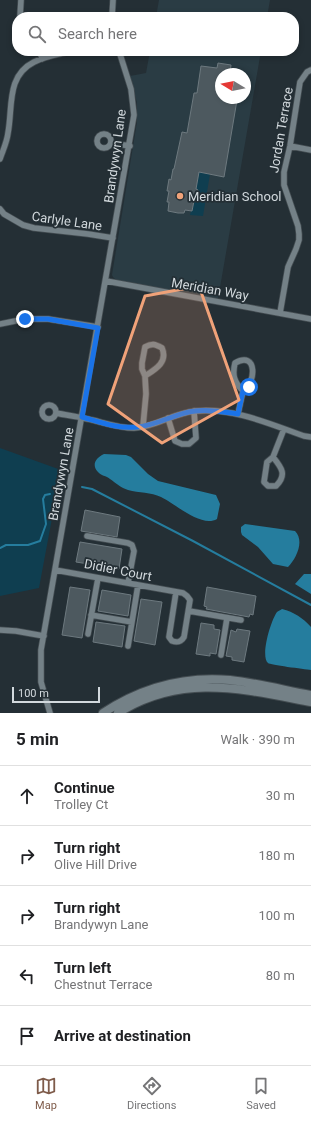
<!DOCTYPE html>
<html lang="en">
<head>
<meta charset="utf-8">
<style>
	:root { --surface:#fff; --page:#f2f2f2; --text:#202124; --muted:#757577; --line:#e0e0e0; --accent:#7e5b4a }
	body { margin:0; font-family:Roboto,sans-serif; background:var(--page); color:var(--text) }
	.compass { position:absolute; left:215px; top:68px; width:36px; height:36px; border-radius:50%; background:var(--surface); box-shadow:0 2px 6px #0003; rotate:280deg }
	.scale { position:absolute; left:12px; bottom:10px; width:88px; box-sizing:border-box; padding-left:4px; border:2px solid #d2d9dd; border-top:0; font-size:11px; line-height:14px; white-space:nowrap; color:#d2d9dd; -webkit-text-stroke:3px #242f35; paint-order:stroke }
	.stop { position:absolute; width:12px; height:12px; margin:-9px; border:3px solid #1a73e8; border-radius:50%; background:#fff }
	.stop.end { background:#1a73e8; border-color:#fff; box-shadow:0 1px 4px #0008 }
	.list { margin:0; padding:0; list-style:none }
	h2 { display:flex; justify-content:space-between; align-items:center; height:52px; margin:0; padding:0 16px; font-size:17px }
	h2 small { font-size:13px; font-weight:400; color:var(--muted) }
	.list li { display:grid; grid-template-columns:26px 1fr auto; gap:12px; align-items:center; box-sizing:border-box; height:60px; padding:0 16px; border-top:1px solid var(--line) }
	.list b { display:block; font-size:15px; white-space:nowrap }
	.list p { margin:0; font-size:13px; white-space:nowrap; color:var(--muted) }
	.list em { font-size:13px; font-style:normal; color:var(--muted) }
	.icon { flex:none; width:22px; height:22px; fill:none; stroke:currentColor; stroke-width:2; stroke-linecap:round; stroke-linejoin:round }
	.map { position:relative; flex:none; width:311px; height:713px; overflow:hidden }
	.search { position:absolute; background:var(--surface); box-shadow:0 2px 6px #0003; left:12px; right:12px; top:12px; height:44px; display:flex; align-items:center; gap:10px; box-sizing:border-box; padding:0 14px; border-radius:16px; color:var(--muted); font-size:15px }
	.sheet { height:352px; background:var(--surface) }
	nav { display:flex; justify-content:space-around; align-items:center; box-sizing:border-box; height:56px; border-top:1px solid var(--line); background:var(--surface); font-size:11px; color:var(--muted) }
	nav a { display:grid; justify-items:center; gap:2px }
	nav .on { color:var(--accent) }
	.map>svg:first-child { display:block }
	.built { fill:#2a3c44; fill-rule:evenodd }
	.green { fill:#0f3e50 }
	.water { fill:#257d9e }
	.lines { fill:none; stroke-linecap:round; stroke-linejoin:round }
	.stream { stroke:#257d9e; stroke-width:2 }
	.building { fill:#4d595f; stroke:#6d797f }
	.minor-casing { stroke:#444d52; stroke-width:7 }
	.secondary-casing { stroke:#444d52; stroke-width:10 }
	.minor { stroke:#748187; stroke-width:5.5 }
	.secondary { stroke:#748187; stroke-width:8 }
	.route { stroke:#1a73e8; stroke-width:5 }
	.marked { fill:#f0a279; fill-opacity:0.2; stroke:#f0a279; stroke-width:3; stroke-linejoin:round }
	.poi-dot { fill:#f0a279; stroke:#242f35; stroke-width:1.5 }
	.labels { text-anchor:middle; dominant-baseline:central; stroke-width:3.5; stroke-linejoin:round; paint-order:stroke }
	.street-label { font-size:13px; fill:#d2d9dd; stroke:#242f35 }
	.poi-label { font-size:13px; fill:#d2d9dd; stroke:#242f35; text-anchor:start }
</style>
</head>
<body>
<div class="map">
<svg width="311" height="713" viewBox="0 0 311 713">
	<rect width="100%" height="100%" fill="#242f35"/>
	<path class="built" d="M159,0H270L267,17H156Z
		M150,51H261L218,299L116,280L113,277L112,275L137,122V103L130,76L146,73ZM221,74H245V98H221Z"/>
	<path class="green" d="M192,171L210,174L203,216L190,215L193,201H196L198,190L195,189Z
		M0,448L61,470L39,588L0,596Z"/>
	<path class="water" d="M104,454L126,455L131,457L148,474L158,481L216,495L220,504L217,519C201,528 176,504 161,497C151,492 139,493 128,490C121,488 116,483 110,479C107,476 102,476 99,473C91,466 95,458 104,454Z
		M245,524L295,531C305,541 296,559 288,567L273,564L258,547L242,535L241,532V527Z
		M304,574H311V594L295,584Z
		M282,609C294,612 303,618 311,627V670C304,669 270,665 268,663C260,656 271,620 277,612C278,611 281,610 282,609Z"/>
	<g class="lines">
		<path class="stream" d="M82,487L92,489L193,541L311,605
			M0,548L6,545H28L40,541L46,524L43,499L45,495L50,494"/>
	</g>
	<path class="building" d="M218,63L231,65L230,74H221V98H233L237,100L224,177L199,172L196,189L198,190L196,201H194L192,211L185,210L184,213H178L168,211L169,202H167L169,191H167L169,179L171,180L173,169H174L182,132L187,133L194,93H197L201,66L217,68Z
		M85,510L120,517L117,537L81,531Z
		M80,542L122,549L119,569L76,562Z
		M70,587L90,590L82,638L62,635Z
		M207,587L256,596L253,615L250,614L249,617L206,609L207,607L204,606Z
		M102,590L131,595L128,616L98,611Z
		M141,599L162,602L155,645L134,641Z
		M96,622L125,626L122,647L93,642Z
		M201,623L214,625V629L220,630L216,654L210,653V656L196,654Z
		M237,629L250,631L244,662L232,660V657L226,656L231,630L236,632Z"/>
	<g class="lines">
		<g class="minor-casing">
			<path id="minor" d="M20,17L21,0
				M112,17L113,0
				M40,51L42,59
				M97 141a7 7 0 1 1 14 0a7 7 0 1 1-14 0Z
				M111,143L130,146
				M290,146L311,150
				M0,159C3,150 7,142 8,133C13,107 6,76 34,62C46,56 60,54 72,51
				M0,209L4,214L23,225L34,228L88,234L113,238
				M106,281L311,319
				M280,313L288,267L296,249L299,240V234L298,226L284,185V172L290,146L300,82L307,72L311,70
				M0,324L25,319H48L98,327
				M42 412a7 7 0 1 1 14 0a7 7 0 1 1-14 0Z
				M56,413C65,415 74,416 83,418C100,421 116,428 134,428C155,427 174,413 195,411C232,407 270,424 304,436L311,437
				M238,414L243,391C256,384 258,350 235,363C232,375 234,382 243,391
				M168,418L175,441L182,444H189L196,438L194,411
				M143,426L146,394L145,376L142,369V363L145,347C152,343 155,344 162,348C168,362 156,369 145,376
				M273,457C282,468 287,475 276,486H268L264,482L267,462L273,457L284,429
				M87,536L128,543L132,545L134,551L128,583
				M55,570L183,593L187,596L190,600L184,637C181,642 178,643 172,641L169,637L176,592
				M189,611L241,620
				M91,615L132,622L128,646
				M132,622L138,585
				M0,630L16,631L44,636
				M88,634L98,578
				M221,655L227,618
				M50,713L41,682V650L134,115L131,89L119,51"/>
		</g>
		<g class="secondary-casing">
			<path id="secondary" d="M103,713C141,688 185,676 230,680C257,683 284,690 311,695
				M118,713C182,673 242,689 311,702"/>
		</g>
		<use href="#minor" class="minor"/>
		<use href="#secondary" class="secondary"/>
	</g>
	<g class="lines">
		<path class="route" d="M25,319H48L98,328L82,417C100,422 118,429 136,427C157,426 175,413 195,411C209,409 224,412 238,414L243,391L249,387"/>
	</g>
	<path class="marked" d="M199,286L239,400L162,443L108,404L145,296Z"/>
	<circle class="poi-dot" cx="180" cy="196" r="4"/>
	<g class="labels">
		<g class="street-label">
			<text transform="translate(281 130) rotate(-80)">Jordan Terrace</text>
			<text transform="translate(115 156) rotate(-82)">Brandywyn Lane</text>
			<text transform="translate(67 221) rotate(8)">Carlyle Lane</text>
			<text transform="translate(210 289) rotate(10)">Meridian Way</text>
			<text transform="translate(61 474) rotate(-80)">Brandywyn Lane</text>
			<text transform="translate(118 570) rotate(11)">Didier Court</text>
		</g>
		<g class="poi-label">
			<text x="188" y="196">Meridian School</text>
		</g>
	</g>
</svg>
<svg class="compass" viewBox="-18 -18 36 36"><path d="M0-13l5 13h-10z" fill="#e53935"/><path d="M0 13l5-13h-10z" fill="#757577"/></svg>
<div class="scale">100 m</div>
<div class="stop" style="left:249px;top:387px"></div>
<div class="stop end" style="left:25px;top:319px"></div>
<div class="search"><svg class="icon" aria-label="search" viewBox="0 0 24 24"><circle cx="10" cy="10" r="6"/><path d="M15 15l6 6"/></svg>Search here</div>
</div>
<section class="sheet">
<h2>5 min<small>Walk · 390 m</small></h2>
<ul class="list">
<li><svg class="icon" aria-label="ahead" viewBox="0 0 24 24"><path d="M12 20V5M6 11l6-6 6 6"/></svg><div><b>Continue</b><p>Trolley Ct</p></div><em>30 m</em></li>
<li><svg class="icon" aria-label="right" viewBox="0 0 24 24"><path d="M7 20v-9h11M14 6l5 5-5 5"/></svg><div><b>Turn right</b><p>Olive Hill Drive</p></div><em>180 m</em></li>
<li><svg class="icon" aria-label="right" viewBox="0 0 24 24"><path d="M7 20v-9h11M14 6l5 5-5 5"/></svg><div><b>Turn right</b><p>Brandywyn Lane</p></div><em>100 m</em></li>
<li><svg class="icon" aria-label="left" viewBox="0 0 24 24"><path d="M17 20v-9H6M10 6l-5 5 5 5"/></svg><div><b>Turn left</b><p>Chestnut Terrace</p></div><em>80 m</em></li>
<li><svg class="icon" aria-label="arrive" viewBox="0 0 24 24"><path d="M6 21V4h12l-3 4 3 4H6"/></svg><div><b>Arrive at destination</b></div></li>
</ul>
</section>
<nav>
<a class="on"><svg class="icon" aria-label="map" viewBox="0 0 24 24"><path d="M3 6l6-2 6 2 6-2v14l-6 2-6-2-6 2zM9 4v14M15 6v14"/></svg>Map</a>
<a><svg class="icon" aria-label="directions" viewBox="0 0 24 24"><path d="M12 3l9 9-9 9-9-9zM9 14v-3h6M13 9l2 2-2 2"/></svg>Directions</a>
<a><svg class="icon" aria-label="saved" viewBox="0 0 24 24"><path d="M7 4h10v16l-5-4-5 4z"/></svg>Saved</a>
</nav>
</body>
</html>
